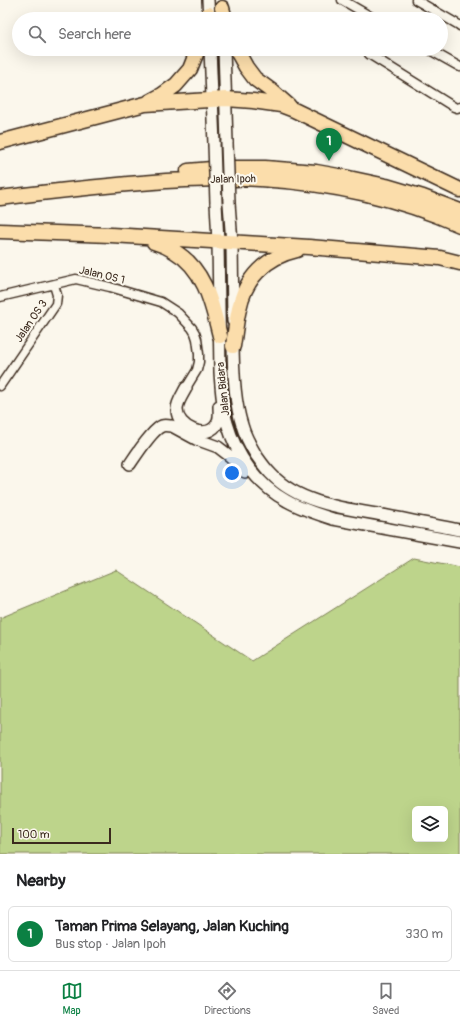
<!DOCTYPE html>
<html lang="en">
<head>
<meta charset="utf-8">
<style>
	:root { --surface:#fff; --page:#f6f6f6; --text:#202124; --muted:#757577; --line:#e0e0e0; --accent:#0b8043 }
	body { margin:0; font-family:Pangolin,sans-serif; background:var(--page); color:var(--text) }
	.controls { position:absolute; right:12px; bottom:12px; display:grid; overflow:hidden; border-radius:6px; box-shadow:0 4px 16px #0002 }
	.controls button { width:36px; height:36px; display:grid; place-items:center; padding:0; border:0; border-bottom:1px solid var(--line); background:var(--surface); color:var(--text); font:20px sans-serif }
	.scale { position:absolute; left:12px; bottom:10px; width:99px; box-sizing:border-box; padding-left:4px; border:2px solid #3b2a1e; border-top:0; font-size:11px; line-height:14px; white-space:nowrap; color:#3b2a1e; -webkit-text-stroke:3px #fbf7ec; paint-order:stroke }
	.you { position:absolute; left:232px; top:473px; width:14px; height:14px; margin:-10px; border:3px solid #fff; border-radius:50%; background:#1a73e8; box-shadow:0 0 0 6px #1a73e833 }
	.badge { display:grid; place-items:center; width:26px; height:26px; border-radius:50%; background:var(--accent); color:#fff; font-size:13px; font-weight:700 }
	.pin { position:absolute; translate:-50% -33px; filter:drop-shadow(0 1px 2px #0008) }
	.pin::after { content:''; position:absolute; top:21px; width:14px; height:12px; background:inherit; clip-path:polygon(0 0,100% 0,50% 100%) }
	.list { margin:0; padding:0; list-style:none }
	h2 { display:flex; justify-content:space-between; align-items:center; height:52px; margin:0; padding:0 16px; font-size:17px }
	h2 small { font-size:13px; font-weight:400; color:var(--muted) }
	.list li { display:grid; grid-template-columns:26px 1fr auto; gap:12px; align-items:center; box-sizing:border-box; height:56px; margin:0 8px 8px; padding:0 8px; border:1px solid var(--line); border-radius:6px }
	.list b { display:block; font-size:15px; white-space:nowrap }
	.list p { margin:0; font-size:13px; white-space:nowrap; color:var(--muted) }
	.list em { font-size:13px; font-style:normal; color:var(--muted) }
	.icon { flex:none; width:22px; height:22px; fill:none; stroke:currentColor; stroke-width:2; stroke-linecap:round; stroke-linejoin:round }
	.map { position:relative; flex:none; width:460px; height:854px; overflow:hidden }
	.search { position:absolute; background:var(--surface); box-shadow:0 4px 16px #0002; left:12px; right:12px; top:12px; height:44px; display:flex; align-items:center; gap:10px; box-sizing:border-box; padding:0 14px; border-radius:22px; color:var(--muted); font-size:15px }
	.sheet { height:116px; background:var(--surface) }
	nav { display:flex; justify-content:space-around; align-items:center; box-sizing:border-box; height:56px; border-top:1px solid var(--line); background:var(--surface); font-size:11px; color:var(--muted) }
	nav a { display:grid; justify-items:center; gap:2px }
	nav .on { color:var(--accent) }
	.map>svg:first-child { display:block }
	.green { fill:#bdd48b; stroke:#7c7f54; fill-rule:evenodd }
	.lines { fill:none; stroke-linecap:round; stroke-linejoin:round }
	.street-casing { stroke:#3b2a1e; stroke-width:11 }
	.secondary-casing { stroke:#3b2a1e; stroke-width:14 }
	.highway-casing { stroke:#3b2a1e; stroke-width:17 }
	.street { stroke:#fbf7ec; stroke-width:8 }
	.secondary { stroke:#fbf7ec; stroke-width:11 }
	.highway { stroke:#fbddab; stroke-width:14 }
	.secondary-bridge-casing { stroke:#3b2a1e; stroke-width:14; stroke-linecap:butt }
	.secondary-bridge { stroke:#fbf7ec; stroke-width:11 }
	.labels { text-anchor:middle; dominant-baseline:central; stroke-width:4; stroke-linejoin:round; paint-order:stroke }
	.street-label { font-size:11px; fill:#3b2a1e; stroke:#fbf7ec }
</style>
</head>
<body>
<div class="map">
<svg width="460" height="854" viewBox="0 0 460 854">
	<rect width="100%" height="100%" fill="#fbf7ec"/>
	<filter id="ink" filterUnits="userSpaceOnUse"><feTurbulence type="fractalNoise" baseFrequency=".025" numOctaves="2"/><feDisplacementMap in="SourceGraphic" scale="8" xChannelSelector="R" yChannelSelector="G"/><feConvolveMatrix kernelMatrix="1 2 1 2 8 2 1 2 1" color-interpolation-filters="sRGB"/></filter>
	<g filter="url(#ink)">
		<path class="green" d="M414,558L460,567V854H0V618L116,570L252,661ZM415,809H445V839H415Z"/>
		<g class="lines">
			<g class="street-casing">
				<path id="street" d="M342,0L375,19
					M416,0L459,25L460,26
					M428,49L460,67
					M369,54L454,107L457,108L460,107
					M0,297L76,279L110,287L161,302L178,313L192,328L195,333L197,339L199,354V362L197,370L186,388
					M0,386L56,304L57,295L54,285"/>
			</g>
			<g class="secondary-casing">
				<path id="secondary" d="M208,0L209,19
					M210,49L214,144
					M224,49L227,143
					M216,203L218,242L220,372C221,389 222,406 227,423C236,455 257,485 287,501C301,509 317,514 333,519L460,542
					M229,203L232,243L233,321
					M233,338C233,364 234,401 242,425C245,436 250,445 256,455C261,462 265,468 271,474C297,502 341,508 377,514C404,519 432,525 460,530
					M186,388C183,394 177,402 177,409C176,428 209,442 218,422C220,417 219,411 219,406
					M130,464C136,455 153,429 162,426C165,425 168,426 172,426L196,439L218,447L231,457L245,472"/>
			</g>
			<g class="highway-casing">
				<path id="highway" d="M222,8L225,19
					M207,19L208,14
					M236,49L246,67L255,79L273,92L289,106
					M149,102L162,95L176,85L190,69L198,49
					M0,142L145,104L226,99L253,101L281,105L294,110L460,190
					M188,171L223,168H265L316,172L344,177L386,186L423,197L460,211
					M0,198C55,191 110,185 166,181C187,180 208,179 230,179C240,179 250,178 260,179C328,183 397,197 460,225
					M0,231L111,235L309,247L440,258L460,263
					M154,242C161,244 168,247 174,251C205,269 212,304 220,336
					M233,346C235,334 236,321 239,309C245,278 266,257 297,250"/>
			</g>
			<use href="#street" class="street"/>
			<use href="#secondary" class="secondary"/>
			<use href="#highway" class="highway"/>
			<g class="secondary-bridge-casing">
				<path id="secondary-bridge" d="M227,143L229,203
					M214,144L216,203"/>
			</g>
			<use href="#secondary-bridge" class="secondary-bridge"/>
		</g>
	</g>
	<g class="labels">
		<g class="street-label">
			<text transform="translate(233 179) rotate(-1)">Jalan Ipoh</text>
			<text transform="translate(102 275) rotate(13)">Jalan OS 1</text>
			<text transform="translate(31 321) rotate(-56)">Jalan OS 3</text>
			<text transform="translate(223 389) rotate(-96)">Jalan Bidara</text>
		</g>
	</g>
</svg>
<div class="controls">
<button><svg class="icon" aria-label="layers" viewBox="0 0 24 24"><path d="M12 4l9 5-9 5-9-5zM3 14l9 5 9-5"/></svg></button>
</div>
<div class="scale">100 m</div>
<div class="you"></div>
<div class="pin badge" style="left:329px;top:161px">1</div>
<div class="search"><svg class="icon" aria-label="search" viewBox="0 0 24 24"><circle cx="10" cy="10" r="6"/><path d="M15 15l6 6"/></svg>Search here</div>
</div>
<section class="sheet">
<h2>Nearby<small></small></h2>
<ul class="list">
<li><span class="badge">1</span><div><b>Taman Prima Selayang, Jalan Kuching</b><p>Bus stop · Jalan Ipoh</p></div><em>330 m</em></li>
</ul>
</section>
<nav>
<a class="on"><svg class="icon" aria-label="map" viewBox="0 0 24 24"><path d="M3 6l6-2 6 2 6-2v14l-6 2-6-2-6 2zM9 4v14M15 6v14"/></svg>Map</a>
<a><svg class="icon" aria-label="directions" viewBox="0 0 24 24"><path d="M12 3l9 9-9 9-9-9zM9 14v-3h6M13 9l2 2-2 2"/></svg>Directions</a>
<a><svg class="icon" aria-label="saved" viewBox="0 0 24 24"><path d="M7 4h10v16l-5-4-5 4z"/></svg>Saved</a>
</nav>
</body>
</html>
